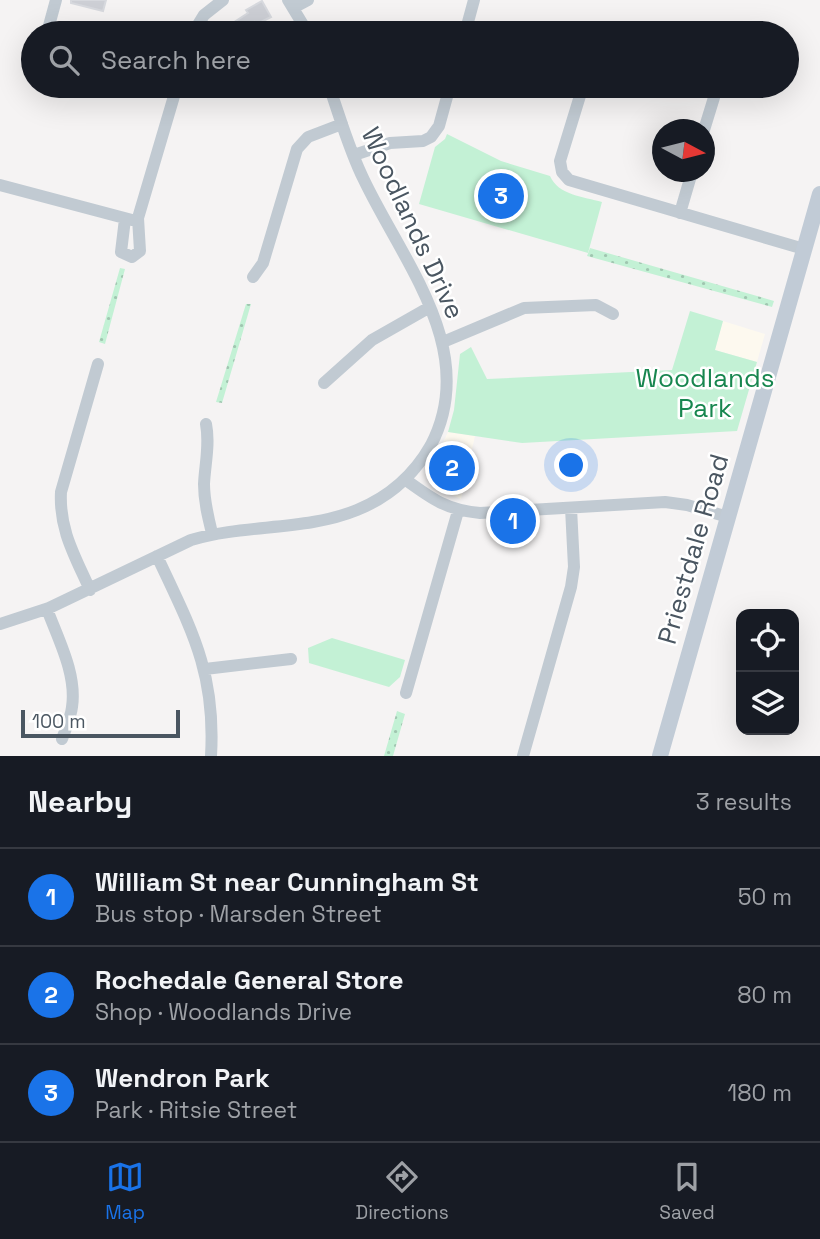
<!DOCTYPE html>
<html lang="en">
<head>
<meta charset="utf-8">
<style>
	:root { --surface:#171b24; --page:#242831; --text:#f1f3f6; --muted:#9ea1a6; --line:#363941; --accent:#1a73e8 }
	body { margin:0; font-family:"Space Grotesk",sans-serif; background:var(--page); color:var(--text) }
	.controls { position:absolute; right:21px; bottom:21px; display:grid; overflow:hidden; border-radius:14px; box-shadow:0 7px 28px #0002 }
	.controls button { width:63px; height:63px; display:grid; place-items:center; padding:0; border:0; border-bottom:2px solid var(--line); background:var(--surface); color:var(--text); font:35px sans-serif }
	.compass { position:absolute; left:652px; top:119px; width:63px; height:63px; border-radius:50%; background:var(--surface); box-shadow:0 7px 28px #0002; rotate:97deg }
	.scale { position:absolute; left:21px; bottom:18px; width:159px; box-sizing:border-box; padding-left:7px; border:4px solid #4a5661; border-top:0; font-size:19px; line-height:24px; white-space:nowrap; color:#4a5661; -webkit-text-stroke:5px #fff; paint-order:stroke }
	.you { position:absolute; left:572px; top:466px; width:24px; height:24px; margin:-18px; border:5px solid #fff; border-radius:50%; background:#1a73e8; box-shadow:0 0 0 10px #1a73e833 }
	.badge { display:grid; place-items:center; width:46px; height:46px; border-radius:50%; background:var(--accent); color:#fff; font-size:23px; font-weight:700 }
	.pin { position:absolute; translate:-50% -50%; border:4px solid #fff; box-shadow:0 2px 7px #0006 }
	.list { margin:0; padding:0; list-style:none }
	h2 { display:flex; justify-content:space-between; align-items:center; height:91px; margin:0; padding:0 28px; font-size:30px }
	h2 small { font-size:23px; font-weight:400; color:var(--muted) }
	.list li { display:grid; grid-template-columns:46px 1fr auto; gap:21px; align-items:center; box-sizing:border-box; height:98px; padding:0 28px; border-top:2px solid var(--line) }
	.list b { display:block; font-size:26px; white-space:nowrap }
	.list p { margin:0; font-size:23px; white-space:nowrap; color:var(--muted) }
	.list em { font-size:23px; font-style:normal; color:var(--muted) }
	.icon { flex:none; width:38px; height:38px; fill:none; stroke:currentColor; stroke-width:2; stroke-linecap:round; stroke-linejoin:round }
	.map { position:relative; flex:none; width:820px; height:756px; overflow:hidden }
	.search { position:absolute; background:var(--surface); box-shadow:0 7px 28px #0002; left:21px; right:21px; top:21px; height:77px; display:flex; align-items:center; gap:18px; box-sizing:border-box; padding:0 24px; border-radius:38px; color:var(--muted); font-size:26px }
	.sheet { height:385px; background:var(--surface) }
	nav { display:flex; justify-content:space-around; align-items:center; box-sizing:border-box; height:98px; border-top:2px solid var(--line); background:var(--surface); font-size:19px; color:var(--muted) }
	nav a { display:grid; justify-items:center; gap:4px }
	nav .on { color:var(--accent) }
	.map>svg:first-child { display:block }
	.commercial { fill:#fdf9ef }
	.grass { fill:url(#grass-dots) }
	.park { fill:#c3f1d5 }
	.building { fill:#cdcfd5; stroke:#d7d9de; stroke-width:2 }
	.lines { fill:none; stroke-linecap:round; stroke-linejoin:round }
	.street { stroke:#c1cad2; stroke-width:12 }
	.secondary { stroke:#c1cbd6; stroke-width:16 }
	.labels { text-anchor:middle; dominant-baseline:central; stroke-width:5; stroke-linejoin:round; paint-order:stroke }
	.street-label { font-size:26px; fill:#4a5661; stroke:#fff }
	.park-label { font-size:26px; fill:#17864f; stroke:#fff }
</style>
</head>
<body>
<div class="map">
<svg width="820" height="756" viewBox="0 0 820 756">
	<defs>
		<pattern id="grass-dots" width="8" height="8" patternUnits="userSpaceOnUse" patternTransform="scale(1.75)"><rect width="8" height="8" fill="#c3f1d5"/><path d="M2 2h.1M6 6h.1" fill="none" stroke="#a0c6b0" stroke-width="1.8" stroke-linecap="round"/></pattern>
	</defs>
	<rect width="100%" height="100%" fill="#f5f3f3"/>
	<path class="commercial" d="M723,321L765,334L757,362L715,350Z
		M448,432L475,436L461,499L449,494L430,480L429,472Z"/>
	<path class="grass" d="M590,248L774,301L772,307L587,256Z
		M120,268L125,269L105,344L99,342Z
		M246,304H251L222,403L216,402Z
		M397,711L405,714L393,756H384Z"/>
	<path class="park" d="M447,134L501,161L550,176C558,195 584,197 602,202L588,253L419,204L435,147L445,139Z
		M690,311L723,321L715,350L757,362L737,431L522,443L448,432L454,410L460,354L471,347L487,379L672,370Z
		M332,638L405,660L400,677L389,687L309,663L308,648Z"/>
	<path class="building" d="M71,0H106L103,11L71,3Z
		M262,1L271,17L255,25L254,22L247,27L246,24L228,33L225,28L248,13L246,10Z
		M444,453L465,457L460,482L440,478Z"/>
	<g class="lines">
		<path class="street" d="M288,0L308,33
			M293,8L308,0
			M47,33L56,0
			M193,33L204,15L223,0
			M465,33L474,0
			M583,86L560,161L562,172L569,180L804,249
			M704,130L716,91
			M354,155L390,143L423,141L431,137L439,126L450,86
			M0,185L132,220
			M680,213L692,172
			M125,219L121,252L132,257L140,251L138,218L177,86
			M253,277L263,263L297,149L308,137L342,124
			M443,342L524,308L596,305L613,314
			M324,383L372,340L430,307
			M206,424C210,444 205,464 204,484C204,501 208,517 212,533
			M406,480C432,499 447,510 480,513L665,502L687,505L728,517
			M157,556C191,629 216,672 211,756
			M90,590C75,556 59,530 61,492L98,364
			M47,609C58,639 77,674 72,707C71,717 66,728 62,739
			M0,624L49,608L191,540C244,524 306,531 357,510C389,497 414,475 431,445C480,351 403,262 364,180C349,150 340,117 329,86
			M205,669L291,659
			M406,693L458,511
			M523,756L571,587L574,567L571,508"/>
		<path class="secondary" d="M660,756L820,194"/>
	</g>
	<g class="labels">
		<g class="street-label">
			<text transform="translate(413 223) rotate(65)">Woodlands Drive</text>
			<text transform="translate(693 549) rotate(-74)">Priestdale Road</text>
		</g>
		<g class="park-label">
			<text x="705" y="378">Woodlands<tspan x="705" dy="30">Park</tspan></text>
		</g>
	</g>
</svg>
<div class="controls">
<button><svg class="icon" aria-label="locate" viewBox="0 0 24 24"><circle cx="12" cy="12" r="6"/><path d="M12 2v4M12 18v4M2 12h4M18 12h4"/></svg></button>
<button><svg class="icon" aria-label="layers" viewBox="0 0 24 24"><path d="M12 4l9 5-9 5-9-5zM3 14l9 5 9-5"/></svg></button>
</div>
<svg class="compass" viewBox="-18 -18 36 36"><path d="M0-13l5 13h-10z" fill="#e53935"/><path d="M0 13l5-13h-10z" fill="#9ea1a6"/></svg>
<div class="scale">100 m</div>
<div class="you"></div>
<div class="pin badge" style="left:513px;top:521px">1</div>
<div class="pin badge" style="left:452px;top:468px">2</div>
<div class="pin badge" style="left:501px;top:196px">3</div>
<div class="search"><svg class="icon" aria-label="search" viewBox="0 0 24 24"><circle cx="10" cy="10" r="6"/><path d="M15 15l6 6"/></svg>Search here</div>
</div>
<section class="sheet">
<h2>Nearby<small>3 results</small></h2>
<ul class="list">
<li><span class="badge">1</span><div><b>William St near Cunningham St</b><p>Bus stop · Marsden Street</p></div><em>50 m</em></li>
<li><span class="badge">2</span><div><b>Rochedale General Store</b><p>Shop · Woodlands Drive</p></div><em>80 m</em></li>
<li><span class="badge">3</span><div><b>Wendron Park</b><p>Park · Ritsie Street</p></div><em>180 m</em></li>
</ul>
</section>
<nav>
<a class="on"><svg class="icon" aria-label="map" viewBox="0 0 24 24"><path d="M3 6l6-2 6 2 6-2v14l-6 2-6-2-6 2zM9 4v14M15 6v14"/></svg>Map</a>
<a><svg class="icon" aria-label="directions" viewBox="0 0 24 24"><path d="M12 3l9 9-9 9-9-9zM9 14v-3h6M13 9l2 2-2 2"/></svg>Directions</a>
<a><svg class="icon" aria-label="saved" viewBox="0 0 24 24"><path d="M7 4h10v16l-5-4-5 4z"/></svg>Saved</a>
</nav>
</body>
</html>
